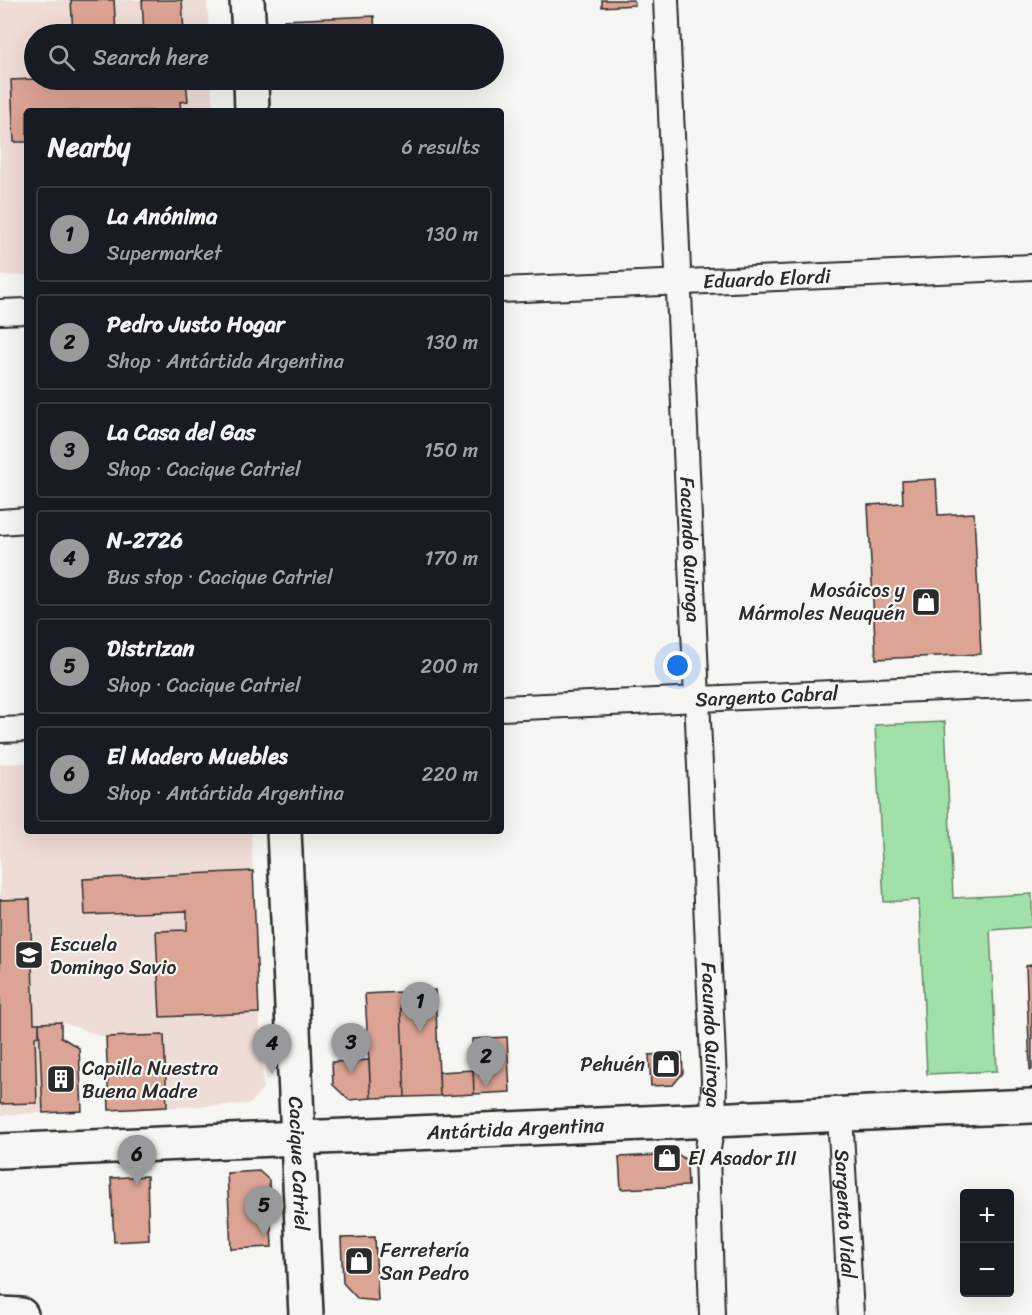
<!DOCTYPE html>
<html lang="en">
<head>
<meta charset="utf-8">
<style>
	:root { --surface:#171b24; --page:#20242c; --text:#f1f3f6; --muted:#9ea1a6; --line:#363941; --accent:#98999b }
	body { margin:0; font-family:Sriracha,sans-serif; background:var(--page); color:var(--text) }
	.controls { position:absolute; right:18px; bottom:18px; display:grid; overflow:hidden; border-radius:6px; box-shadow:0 6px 24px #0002 }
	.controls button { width:54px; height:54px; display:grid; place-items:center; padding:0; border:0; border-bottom:2px solid var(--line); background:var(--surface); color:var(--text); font:30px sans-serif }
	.you { position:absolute; left:678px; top:666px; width:21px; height:21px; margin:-15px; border:4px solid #fff; border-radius:50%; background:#1a73e8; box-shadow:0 0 0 9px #1a73e833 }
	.badge { display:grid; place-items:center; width:39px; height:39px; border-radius:50%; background:var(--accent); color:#111; font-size:20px; font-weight:700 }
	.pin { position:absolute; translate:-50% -50px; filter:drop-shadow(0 2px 3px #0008) }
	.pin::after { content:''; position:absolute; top:32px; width:21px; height:18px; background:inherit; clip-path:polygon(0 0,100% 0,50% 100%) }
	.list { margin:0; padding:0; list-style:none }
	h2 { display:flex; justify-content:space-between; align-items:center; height:78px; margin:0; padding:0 24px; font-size:26px }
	h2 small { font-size:20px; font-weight:400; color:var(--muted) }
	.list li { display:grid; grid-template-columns:39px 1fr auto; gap:18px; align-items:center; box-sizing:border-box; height:96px; margin:0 12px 12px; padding:0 12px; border:2px solid var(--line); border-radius:6px }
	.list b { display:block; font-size:22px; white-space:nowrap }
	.list p { margin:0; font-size:20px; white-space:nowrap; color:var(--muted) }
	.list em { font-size:20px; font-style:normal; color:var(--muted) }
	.icon { flex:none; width:33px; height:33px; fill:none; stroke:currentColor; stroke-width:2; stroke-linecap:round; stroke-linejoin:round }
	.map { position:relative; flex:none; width:1032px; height:1315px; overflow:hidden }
	.search { position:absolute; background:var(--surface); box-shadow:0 6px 24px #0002; left:24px; top:24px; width:480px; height:66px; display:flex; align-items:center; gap:15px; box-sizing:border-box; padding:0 21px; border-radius:33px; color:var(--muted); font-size:22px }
	.panel { position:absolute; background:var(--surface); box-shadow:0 6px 24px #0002; left:24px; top:108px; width:480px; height:726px; border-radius:6px }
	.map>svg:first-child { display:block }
	.built { fill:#eeddd6 }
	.green { fill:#a1e1a9; stroke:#66866a; stroke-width:1.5 }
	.building { fill:#dca495; stroke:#2b2b2b; stroke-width:1.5 }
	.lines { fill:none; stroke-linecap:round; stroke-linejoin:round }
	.street-casing { stroke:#2b2b2b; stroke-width:28 }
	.secondary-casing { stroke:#2b2b2b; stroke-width:38 }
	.primary-casing { stroke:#2b2b2b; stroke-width:38 }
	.street { stroke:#f6f6f2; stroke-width:24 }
	.secondary { stroke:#f6f6f2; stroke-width:33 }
	.primary { stroke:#f6f6f2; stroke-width:33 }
	.labels { text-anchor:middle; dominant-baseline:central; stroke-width:4.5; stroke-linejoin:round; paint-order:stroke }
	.street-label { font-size:20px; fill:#2b2b2b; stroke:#f6f6f2 }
	.poi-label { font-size:20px; fill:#2b2b2b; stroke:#f6f6f2; text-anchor:start }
</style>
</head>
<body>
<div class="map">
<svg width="1032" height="1315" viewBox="0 0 1032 1315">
	<rect width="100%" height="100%" fill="#f6f6f2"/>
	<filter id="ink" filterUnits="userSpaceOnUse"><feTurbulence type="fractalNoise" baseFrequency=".0167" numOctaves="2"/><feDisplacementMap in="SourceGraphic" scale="12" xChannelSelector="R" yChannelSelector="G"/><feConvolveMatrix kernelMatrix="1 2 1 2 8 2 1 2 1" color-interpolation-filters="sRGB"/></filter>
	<g filter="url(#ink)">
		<path class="built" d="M0,0H207L209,34H34V80H211L213,111H27V275L0,276Z
			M27,763V831H251L263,1088L250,1104L109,1110L106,1038L61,1022L39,1023L43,1113L0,1115V764Z"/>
		<path class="green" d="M945,722L953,898L1032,894V927L990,930L997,1071L927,1074L919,900L884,902L875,725Z"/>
		<path class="building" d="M71,0H114L116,34H73Z
			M142,0H182L184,34H144Z
			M602,0H634L635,5L602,7Z
			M374,16L375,34H285L284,20Z
			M34,79L59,80V87L76,85V80H186L188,101L180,102L181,111H27V142H14L11,80Z
			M936,479L938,515L974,513L981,654L876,659L868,505L903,503L902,481Z
			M253,871L259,1013L160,1017L156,931L187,930V911L85,915L83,879Z
			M30,899L34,1023H39V1036L35,1037L37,1103L0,1104V900Z
			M1032,965V1070H1030L1026,966Z
			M435,990L440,1096L405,1097L400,992Z
			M400,992L405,1097L371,1098L365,994Z
			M61,1022V1037L79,1048L82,1111L43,1113L39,1023Z
			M164,1035L167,1107L109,1110L106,1037Z
			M507,1037L510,1092L474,1094L472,1039Z
			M682,1053L683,1073L673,1085L651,1086L649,1055Z
			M369,1060L371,1098L349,1100L333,1085L332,1062Z
			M473,1070L474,1094L440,1096L439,1072Z
			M678,1154L687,1161L688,1186L621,1189L619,1157Z
			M259,1171L269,1180L272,1247L231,1249L227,1173Z
			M147,1176L149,1240L114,1242L111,1178Z
			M375,1237L378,1301L358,1299L343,1283L341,1238Z"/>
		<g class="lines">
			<g class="street-casing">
				<g id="street">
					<path id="s1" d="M666,0L714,1081L713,1120L707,1154L712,1315"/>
					<path id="s2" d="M501,290L1032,267"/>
					<path d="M0,312L27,311"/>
					<path d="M0,522L27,520"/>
					<path id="s3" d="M501,708L1032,684"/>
					<path d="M0,730L27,729"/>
					<path id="s4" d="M840,1114L851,1315"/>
				</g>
			</g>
			<g class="secondary-casing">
				<g id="secondary">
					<path d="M247,0L249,34"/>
					<path d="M251,80L252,111"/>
					<path id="s5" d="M284,831L306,1315"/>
					<path id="s6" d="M0,1151L1032,1106"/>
				</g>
			</g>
			<g class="primary-casing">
				<path id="primary" d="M0,1314L21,1315"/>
			</g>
			<use href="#street" class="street"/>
			<use href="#secondary" class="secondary"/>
			<use href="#primary" class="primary"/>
		</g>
	</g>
	<defs>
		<g id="shop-square" transform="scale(1.5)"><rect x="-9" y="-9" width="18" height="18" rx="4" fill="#2b2b2b" stroke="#f6f6f2"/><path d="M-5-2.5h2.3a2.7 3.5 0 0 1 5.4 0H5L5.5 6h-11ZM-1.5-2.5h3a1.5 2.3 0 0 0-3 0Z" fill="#fff"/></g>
		<g id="school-square" transform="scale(1.5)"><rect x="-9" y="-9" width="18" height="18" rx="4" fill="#2b2b2b" stroke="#f6f6f2"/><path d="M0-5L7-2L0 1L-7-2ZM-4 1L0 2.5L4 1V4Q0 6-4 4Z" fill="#fff"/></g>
		<g id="building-square" transform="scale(1.5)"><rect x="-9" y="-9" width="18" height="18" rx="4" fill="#2b2b2b" stroke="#f6f6f2"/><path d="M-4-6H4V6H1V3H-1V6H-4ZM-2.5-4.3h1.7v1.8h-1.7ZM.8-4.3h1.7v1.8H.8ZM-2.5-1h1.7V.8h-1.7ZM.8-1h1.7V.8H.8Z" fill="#fff"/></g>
	</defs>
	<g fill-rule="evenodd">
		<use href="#shop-square" x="926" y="602"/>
		<use href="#school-square" x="29" y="955"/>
		<use href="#shop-square" x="666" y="1064"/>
		<use href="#building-square" x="61" y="1079"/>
		<use href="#shop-square" x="667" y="1158"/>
		<use href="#shop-square" x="359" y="1261"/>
	</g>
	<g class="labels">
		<g class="street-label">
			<text stroke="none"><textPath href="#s2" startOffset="266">Eduardo Elordi</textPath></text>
			<text stroke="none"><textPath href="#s1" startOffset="550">Facundo Quiroga</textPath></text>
			<text stroke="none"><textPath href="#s3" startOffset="266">Sargento Cabral</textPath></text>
			<text stroke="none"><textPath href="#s1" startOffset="1036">Facundo Quiroga</textPath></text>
			<text stroke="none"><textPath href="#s6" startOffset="516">Antártida Argentina</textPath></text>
			<text stroke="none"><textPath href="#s5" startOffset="333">Cacique Catriel</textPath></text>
			<text stroke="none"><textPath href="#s4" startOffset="100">Sargento Vidal</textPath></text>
		</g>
		<g class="poi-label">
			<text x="905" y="590" text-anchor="end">Mosáicos y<tspan x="905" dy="23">Mármoles Neuquén</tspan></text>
			<text x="50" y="944">Escuela<tspan x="50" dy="23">Domingo Savio</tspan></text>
			<text x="645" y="1064" text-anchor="end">Pehuén</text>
			<text x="82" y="1068">Capilla Nuestra<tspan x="82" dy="23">Buena Madre</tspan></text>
			<text x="688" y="1158">El Asador III</text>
			<text x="380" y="1250">Ferretería<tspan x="380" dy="23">San Pedro</tspan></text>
		</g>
	</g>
</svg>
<div class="controls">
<button>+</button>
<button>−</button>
</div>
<div class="you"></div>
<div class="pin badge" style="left:420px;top:1032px">1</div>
<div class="pin badge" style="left:486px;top:1087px">2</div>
<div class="pin badge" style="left:351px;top:1073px">3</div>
<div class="pin badge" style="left:272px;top:1074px">4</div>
<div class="pin badge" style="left:264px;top:1236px">5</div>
<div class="pin badge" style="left:137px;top:1185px">6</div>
<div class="search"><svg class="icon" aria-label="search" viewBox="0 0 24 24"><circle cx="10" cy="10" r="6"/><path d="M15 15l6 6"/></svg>Search here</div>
<section class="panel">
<h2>Nearby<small>6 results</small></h2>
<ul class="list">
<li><span class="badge">1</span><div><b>La Anónima</b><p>Supermarket</p></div><em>130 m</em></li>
<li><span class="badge">2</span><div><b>Pedro Justo Hogar</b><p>Shop · Antártida Argentina</p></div><em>130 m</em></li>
<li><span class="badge">3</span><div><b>La Casa del Gas</b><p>Shop · Cacique Catriel</p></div><em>150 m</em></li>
<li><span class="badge">4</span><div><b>N-2726</b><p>Bus stop · Cacique Catriel</p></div><em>170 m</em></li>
<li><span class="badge">5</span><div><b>Distrizan</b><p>Shop · Cacique Catriel</p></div><em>200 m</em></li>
<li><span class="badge">6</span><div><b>El Madero Muebles</b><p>Shop · Antártida Argentina</p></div><em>220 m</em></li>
</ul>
</section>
</div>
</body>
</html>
